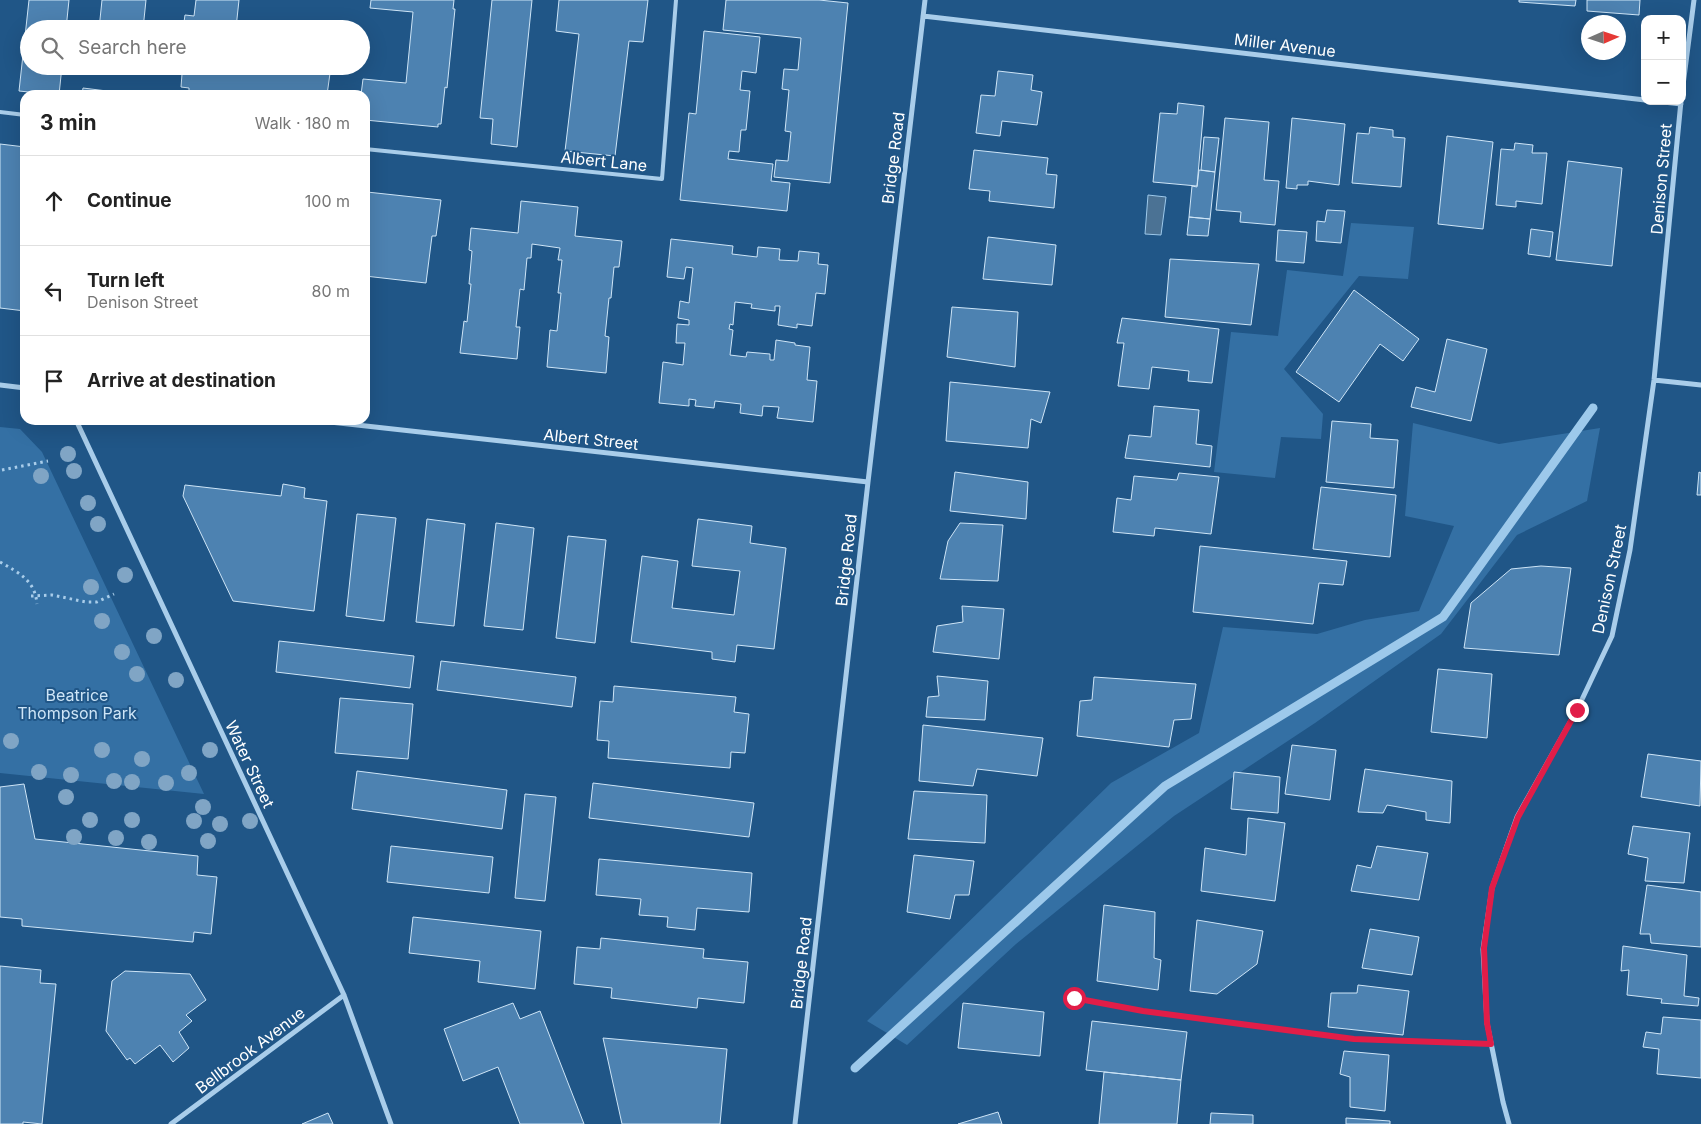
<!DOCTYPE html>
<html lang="en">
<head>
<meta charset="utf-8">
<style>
	:root { --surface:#fff; --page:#f2f2f2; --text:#222; --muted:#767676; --line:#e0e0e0 }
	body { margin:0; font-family:Inter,sans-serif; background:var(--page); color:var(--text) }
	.controls { position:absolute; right:15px; top:15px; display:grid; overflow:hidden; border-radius:10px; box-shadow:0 5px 20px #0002 }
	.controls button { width:45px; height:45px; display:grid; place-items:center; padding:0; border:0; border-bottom:1px solid var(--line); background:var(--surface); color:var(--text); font:25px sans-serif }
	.compass { position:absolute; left:1581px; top:15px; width:45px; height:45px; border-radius:50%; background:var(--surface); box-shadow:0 5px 20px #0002; rotate:87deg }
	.stop { position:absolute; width:15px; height:15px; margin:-11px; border:4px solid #e11d48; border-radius:50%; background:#fff }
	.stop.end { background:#e11d48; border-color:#fff; box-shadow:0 1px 5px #0008 }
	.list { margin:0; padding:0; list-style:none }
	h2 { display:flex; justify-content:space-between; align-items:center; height:65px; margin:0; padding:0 20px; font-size:21px }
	h2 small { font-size:16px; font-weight:400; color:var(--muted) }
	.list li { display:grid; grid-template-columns:32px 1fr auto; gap:15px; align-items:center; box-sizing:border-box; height:90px; padding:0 20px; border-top:1px solid var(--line) }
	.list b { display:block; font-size:19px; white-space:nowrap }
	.list p { margin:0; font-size:16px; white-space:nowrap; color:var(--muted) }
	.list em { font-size:16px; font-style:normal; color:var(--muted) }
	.icon { flex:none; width:28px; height:28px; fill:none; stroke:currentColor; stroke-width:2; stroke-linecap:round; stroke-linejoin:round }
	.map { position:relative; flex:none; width:1701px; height:1124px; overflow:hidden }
	.search { position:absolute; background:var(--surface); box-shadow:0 5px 20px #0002; left:20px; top:20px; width:350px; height:55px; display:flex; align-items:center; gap:12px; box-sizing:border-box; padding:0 18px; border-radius:28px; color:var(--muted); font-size:19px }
	.panel { position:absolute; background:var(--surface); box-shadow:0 5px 20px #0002; left:20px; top:90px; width:350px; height:335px; border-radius:15px }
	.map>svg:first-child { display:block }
	.green { fill:#3470a4 }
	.water { fill:#4b7294; stroke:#9dc9eb }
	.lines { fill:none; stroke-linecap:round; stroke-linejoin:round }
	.stream { stroke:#9dc9eb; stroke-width:9 }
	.building { fill:#4d82b1; stroke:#cee5f7 }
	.path { stroke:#a9cdea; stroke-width:3; stroke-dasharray:2.5 4; stroke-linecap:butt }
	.service { stroke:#a9cdea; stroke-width:4 }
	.minor { stroke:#a9cdea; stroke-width:5 }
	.tree { fill:#80a5c5 }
	.route { stroke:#e11d48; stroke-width:6 }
	.labels { text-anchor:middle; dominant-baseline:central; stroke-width:4; stroke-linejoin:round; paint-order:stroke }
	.street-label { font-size:16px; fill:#fff; stroke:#205687 }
	.park-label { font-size:16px; fill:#cee5f7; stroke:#205687 }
</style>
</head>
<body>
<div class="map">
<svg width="1701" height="1124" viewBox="0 0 1701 1124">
	<rect width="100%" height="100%" fill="#205687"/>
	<path class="green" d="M1351,223L1414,227L1408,279L1359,276L1284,369L1323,414L1321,439L1281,437L1275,478L1214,472L1231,332L1278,336L1287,270L1343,276Z
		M1413,423L1499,444L1600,428L1587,501L1517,535L1441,634L1315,723L1174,816L1016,944L907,1045L867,1021L1111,783L1199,733L1223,627L1317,634L1365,620L1419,611L1454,526L1405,516Z
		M0,427L20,429L42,452L204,794L0,773Z"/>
	<path class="water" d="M1148,195L1166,197L1161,235L1145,234Z"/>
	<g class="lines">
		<path class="stream" d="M855,1068L1165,786L1443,617L1593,408"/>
	</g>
	<path class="building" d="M29,0H69L66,29H29V66H62L59,95L19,91Z
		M102,0H146L143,29H99Z
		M196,0H239L236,28L225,26V29H183L185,15L194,16Z
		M371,0H454L453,9H455L447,88L445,87L441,124H438V127L365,120V95H361L363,79L406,83L413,12L370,8Z
		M492,0H532L517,147L491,144L493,119L480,118Z
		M559,0H648L643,42L629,41L615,156L565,151L579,34L556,31Z
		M726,0H819L848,3L830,183L774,177L776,160L788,161L791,132L785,131L789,90L782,89L784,69L798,70L801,38L723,30Z
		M1519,0H1576L1575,6L1519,2Z
		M1587,0H1640L1639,15L1587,11Z
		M704,31L760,37L756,73L742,71L740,90L750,91L746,130H741L739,152L729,151L728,159L773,164L771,181L790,183L787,211L680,200L689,113L696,114Z
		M94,66H114V70L94,68Z
		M179,66H331L327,95H189V88L181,87L182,74L178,73Z
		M998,71L1033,75L1031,90L1042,92L1037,125L1002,121L1000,136L976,133L981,95L995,96Z
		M83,88L107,91L106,95H82Z
		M120,92L145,94V95H120Z
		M1178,103L1204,106L1197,186L1153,182L1160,113L1177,114Z
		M1225,118L1269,122L1264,180L1279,181L1275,225L1240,222L1241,212L1216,210Z
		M1292,118L1345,124L1339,185L1308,181V185H1297V189L1286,188Z
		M1370,127L1393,130V137L1405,138L1401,187L1352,183L1357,133L1369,134Z
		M1447,136L1493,142L1483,229L1438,224Z
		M1204,137L1219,138L1215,172L1201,170Z
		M1515,143L1533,145L1532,153H1547L1542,204L1516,201V207L1496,205L1501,149L1514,150Z
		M0,144L25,147V311L0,308Z
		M974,150L1048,158L1046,174L1057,175L1054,208L989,201L990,191L969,189Z
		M1568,161L1622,168L1612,266L1556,260Z
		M1199,170L1215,172L1210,219L1189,217L1192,186L1197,187Z
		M367,192L441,200L436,236H432L426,283L365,276L367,228H365V207Z
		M521,201L578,207L575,236L622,241L619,267H614L611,298H609L605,336L609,337L606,373L547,367L550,330L557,331L561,293H558L562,260H558L560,248L532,244L531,258H527L524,290L520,289L516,327H520L517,359L460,353L464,321L467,322L471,284H469L472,251L469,250L471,228L518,233Z
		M1327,210L1345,211L1341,243L1316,241L1317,221L1325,222Z
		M1189,217L1210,219L1208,236L1187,235Z
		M1531,229L1553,232L1550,257L1528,254Z
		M1278,230L1307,232L1304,263L1276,261Z
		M988,237L1056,245L1052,285L983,279Z
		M671,239L733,246L732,254L757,257L758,247L780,249L779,260L798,261L799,251L819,253L818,264L828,265L825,294L816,293L812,326L797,324V328L778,325L780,306H775V311L751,308L752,304L735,302L733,325L730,324L729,329L733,330L730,355L746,357L747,352L770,354V360H774L776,340L795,343V345L810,347L807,380L817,381L813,422L777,418L779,407L763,406L762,416L740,413L741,404L715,401L714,408L695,406L696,400L689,399V406L659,403L663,362L683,365L685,343H676L677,324L689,325V320L678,318L680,301L689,303L693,268L686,267L684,279L667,277Z
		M1170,259L1259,264L1251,325L1165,317Z
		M1354,290L1419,339L1403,361L1380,344L1339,402L1296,372Z
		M952,307L1018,312L1015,367L947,357Z
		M1122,318L1219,329L1212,383L1188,381L1189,371L1152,367L1149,389L1118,386L1124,343H1117Z
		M1447,339L1487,349L1471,421L1411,407L1416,387L1435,392Z
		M950,382L1050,392L1041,423L1031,419L1028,448L946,441Z
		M1154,406L1199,410L1196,444L1212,446L1210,467L1125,458L1129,435L1151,437Z
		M1332,421L1371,424L1370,438L1398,440L1394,488L1326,482Z
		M955,472L1028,482L1026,519L950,511Z
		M1699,472L1701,473V495H1697Z
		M1179,473L1219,477L1211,534L1155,528L1154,536L1113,532L1117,498L1131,500L1134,476L1177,480Z
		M283,484L305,488L304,498L327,501L314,611L233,601L183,496L185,485L281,496Z
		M1321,487L1396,495L1390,557L1313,549Z
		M357,514L396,518L384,621L346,616Z
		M427,519L465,524L454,626L416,622Z
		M698,519L752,526L750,543L786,548L774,649L737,645L735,662L712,659V652L631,642L642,556L678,561L672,608L734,615L740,571L692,566Z
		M496,523L534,528L523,630L484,626Z
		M960,523L1003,525L998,581L940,579L948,541Z
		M568,536L606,540L595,643L556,638Z
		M1200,546L1347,561L1343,585L1319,583L1313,624L1193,612Z
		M1541,566L1571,568L1559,655L1464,648L1471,603L1511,569Z
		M962,606L1004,609L999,659L933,652L937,626L963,622Z
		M279,641L414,656L410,688L276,672Z
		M441,661L576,677L572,707L437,690Z
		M1438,669L1492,674L1487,738L1431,732Z
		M937,676L988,681L985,720L926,717L928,697L939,696Z
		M1094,677L1196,684L1191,719L1174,720L1169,747L1077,736L1080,701L1092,700Z
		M614,686L736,697L734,712L749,714L745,753L731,752L730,768L608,758L609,741L597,740L600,701L613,702Z
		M340,698L413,704L408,759L335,753Z
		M923,725L1043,738L1037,776L977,769L973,786L919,781Z
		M1292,745L1336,750L1330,800L1285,794Z
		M1648,754L1701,761L1700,806L1641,797Z
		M1365,769L1452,781L1450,823L1426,820V812L1387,805L1383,813L1358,812Z
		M357,771L507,790L502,829L352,809Z
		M1234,772L1280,777L1278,813L1231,809Z
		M593,783L754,803L749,837L589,818Z
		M24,784L35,839L198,856L197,875L217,877L211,934L194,932L193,942L22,926V919L0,917V787Z
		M914,791L987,795L985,843L908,839Z
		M525,794L556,797L545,901L515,898Z
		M1248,818L1285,823L1275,901L1201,891L1205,848L1246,855Z
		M1633,826L1690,833L1684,883L1645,881L1648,858L1628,854Z
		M391,846L493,857L489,893L387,882Z
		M1377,846L1428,853L1419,900L1351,891L1357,865L1371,868Z
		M914,855L974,861L969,895H955L950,919L907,912Z
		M599,859L752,873L749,912L697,908L695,930L667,927L668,917L639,915L641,899L596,895Z
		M1647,885L1701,892V947L1651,943L1650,934H1640Z
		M1104,905L1155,912L1154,958L1161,960L1158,990L1097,981Z
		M413,917L541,931L535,989L478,982L480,961L409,953Z
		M1197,920L1263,931L1257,964L1217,994L1190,991Z
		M1370,929L1419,937L1412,975L1362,968Z
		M601,938L704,949L703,958L748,962L744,1003L698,998L697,1008L611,998L612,988L574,984L577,947L600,949Z
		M1623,946L1687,955L1684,996L1699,998L1698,1006L1661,1003L1662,999L1627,995L1629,970L1621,971Z
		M0,966L41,970L40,983L56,984L42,1124L23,1122V1124H0Z
		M125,971L190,974L206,1000L186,1015L192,1021L179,1032L189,1048L173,1062L160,1045L135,1064L130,1058L127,1060L106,1031L112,981Z
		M1358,985L1409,991L1403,1035L1328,1027L1331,993H1357Z
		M513,1003L520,1019L540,1011L584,1124H520L498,1067L463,1081L444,1029Z
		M963,1003L1044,1012L1040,1056L958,1048Z
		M1663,1017L1701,1020V1078L1657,1074L1659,1049L1643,1047L1646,1032L1661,1034Z
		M1092,1021L1187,1032L1181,1080L1086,1070Z
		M603,1038L727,1049L720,1124H622Z
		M1344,1051L1389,1055L1385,1111L1350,1107V1077L1340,1074Z
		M1104,1072L1181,1080L1177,1124H1099Z
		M998,1112L1002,1124H958Z
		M328,1113L333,1124H302Z
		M1211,1113L1253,1115V1124H1210Z
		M1346,1118L1390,1121V1124H1346Z"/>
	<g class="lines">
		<path class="path" d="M2,470L48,461
			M0,562C19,573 35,580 37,604
			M31,596L52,595L86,602H97L114,594"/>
		<path class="service" d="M0,112L25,115
			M365,149L662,179L676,0
			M1074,998L1143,1011L1354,1039L1491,1044"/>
		<path class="minor" d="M923,16L1645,100
			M1682,93L1694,0
			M1655,101L1681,104
			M1654,380L1701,385
			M0,385L25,388
			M76,420L344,995L391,1124
			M312,420L868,482
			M171,1124L344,995
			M795,1124L868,482L925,0
			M1509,1124L1503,1102L1487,1023L1483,949L1492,888L1517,817L1577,710L1612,636L1630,550L1654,380L1681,101"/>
	</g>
	<g class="tree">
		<circle cx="68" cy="454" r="8"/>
		<circle cx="74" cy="471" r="8"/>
		<circle cx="41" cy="476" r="8"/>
		<circle cx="88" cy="503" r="8"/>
		<circle cx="98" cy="524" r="8"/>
		<circle cx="125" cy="575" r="8"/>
		<circle cx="91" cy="587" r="8"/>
		<circle cx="102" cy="621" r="8"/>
		<circle cx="154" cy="636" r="8"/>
		<circle cx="122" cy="652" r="8"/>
		<circle cx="137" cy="674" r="8"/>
		<circle cx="176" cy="680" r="8"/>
		<circle cx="11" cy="741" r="8"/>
		<circle cx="102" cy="750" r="8"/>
		<circle cx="210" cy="750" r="8"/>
		<circle cx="142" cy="759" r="8"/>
		<circle cx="39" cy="772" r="8"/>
		<circle cx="189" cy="773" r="8"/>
		<circle cx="71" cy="775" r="8"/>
		<circle cx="114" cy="781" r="8"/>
		<circle cx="132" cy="782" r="8"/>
		<circle cx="166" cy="783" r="8"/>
		<circle cx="66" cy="797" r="8"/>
		<circle cx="203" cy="807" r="8"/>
		<circle cx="90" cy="820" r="8"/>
		<circle cx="132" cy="820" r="8"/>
		<circle cx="194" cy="821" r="8"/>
		<circle cx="250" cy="821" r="8"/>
		<circle cx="220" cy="824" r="8"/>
		<circle cx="74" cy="837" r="8"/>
		<circle cx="116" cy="838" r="8"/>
		<circle cx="208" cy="841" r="8"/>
		<circle cx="149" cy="842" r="8"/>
	</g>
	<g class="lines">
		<path class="route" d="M1074,998L1143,1011L1354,1039L1491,1044L1487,1023L1484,948L1492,888L1518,817L1577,710"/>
	</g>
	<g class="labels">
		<g class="street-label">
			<text transform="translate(1285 45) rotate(7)">Miller Avenue</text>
			<text transform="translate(893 158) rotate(-83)">Bridge Road</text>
			<text transform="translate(604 161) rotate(6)">Albert Lane</text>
			<text transform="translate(1661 179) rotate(-85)">Denison Street</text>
			<text transform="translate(591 439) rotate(6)">Albert Street</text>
			<text transform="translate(846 560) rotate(-84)">Bridge Road</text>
			<text transform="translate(1609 579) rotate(-78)">Denison Street</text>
			<text transform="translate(250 764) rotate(65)">Water Street</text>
			<text transform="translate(801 963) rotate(-84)">Bridge Road</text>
			<text transform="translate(250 1050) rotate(-37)">Bellbrook Avenue</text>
		</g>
		<g class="park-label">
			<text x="77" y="695">Beatrice<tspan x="77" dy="18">Thompson Park</tspan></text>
		</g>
	</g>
</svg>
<div class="controls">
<button>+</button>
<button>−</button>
</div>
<svg class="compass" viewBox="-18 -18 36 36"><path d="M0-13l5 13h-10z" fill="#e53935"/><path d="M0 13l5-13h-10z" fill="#767676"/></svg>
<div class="stop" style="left:1074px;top:998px"></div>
<div class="stop end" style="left:1577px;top:710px"></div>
<div class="search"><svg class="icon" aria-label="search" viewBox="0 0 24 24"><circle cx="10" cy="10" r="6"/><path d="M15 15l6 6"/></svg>Search here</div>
<section class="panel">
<h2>3 min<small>Walk · 180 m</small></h2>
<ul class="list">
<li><svg class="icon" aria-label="ahead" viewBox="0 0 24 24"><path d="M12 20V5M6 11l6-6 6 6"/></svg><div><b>Continue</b></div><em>100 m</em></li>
<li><svg class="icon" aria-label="left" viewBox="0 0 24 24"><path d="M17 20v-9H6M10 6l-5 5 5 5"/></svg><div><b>Turn left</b><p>Denison Street</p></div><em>80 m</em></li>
<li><svg class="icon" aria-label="arrive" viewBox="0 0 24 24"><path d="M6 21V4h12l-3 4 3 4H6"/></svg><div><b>Arrive at destination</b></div></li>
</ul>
</section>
</div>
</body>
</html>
